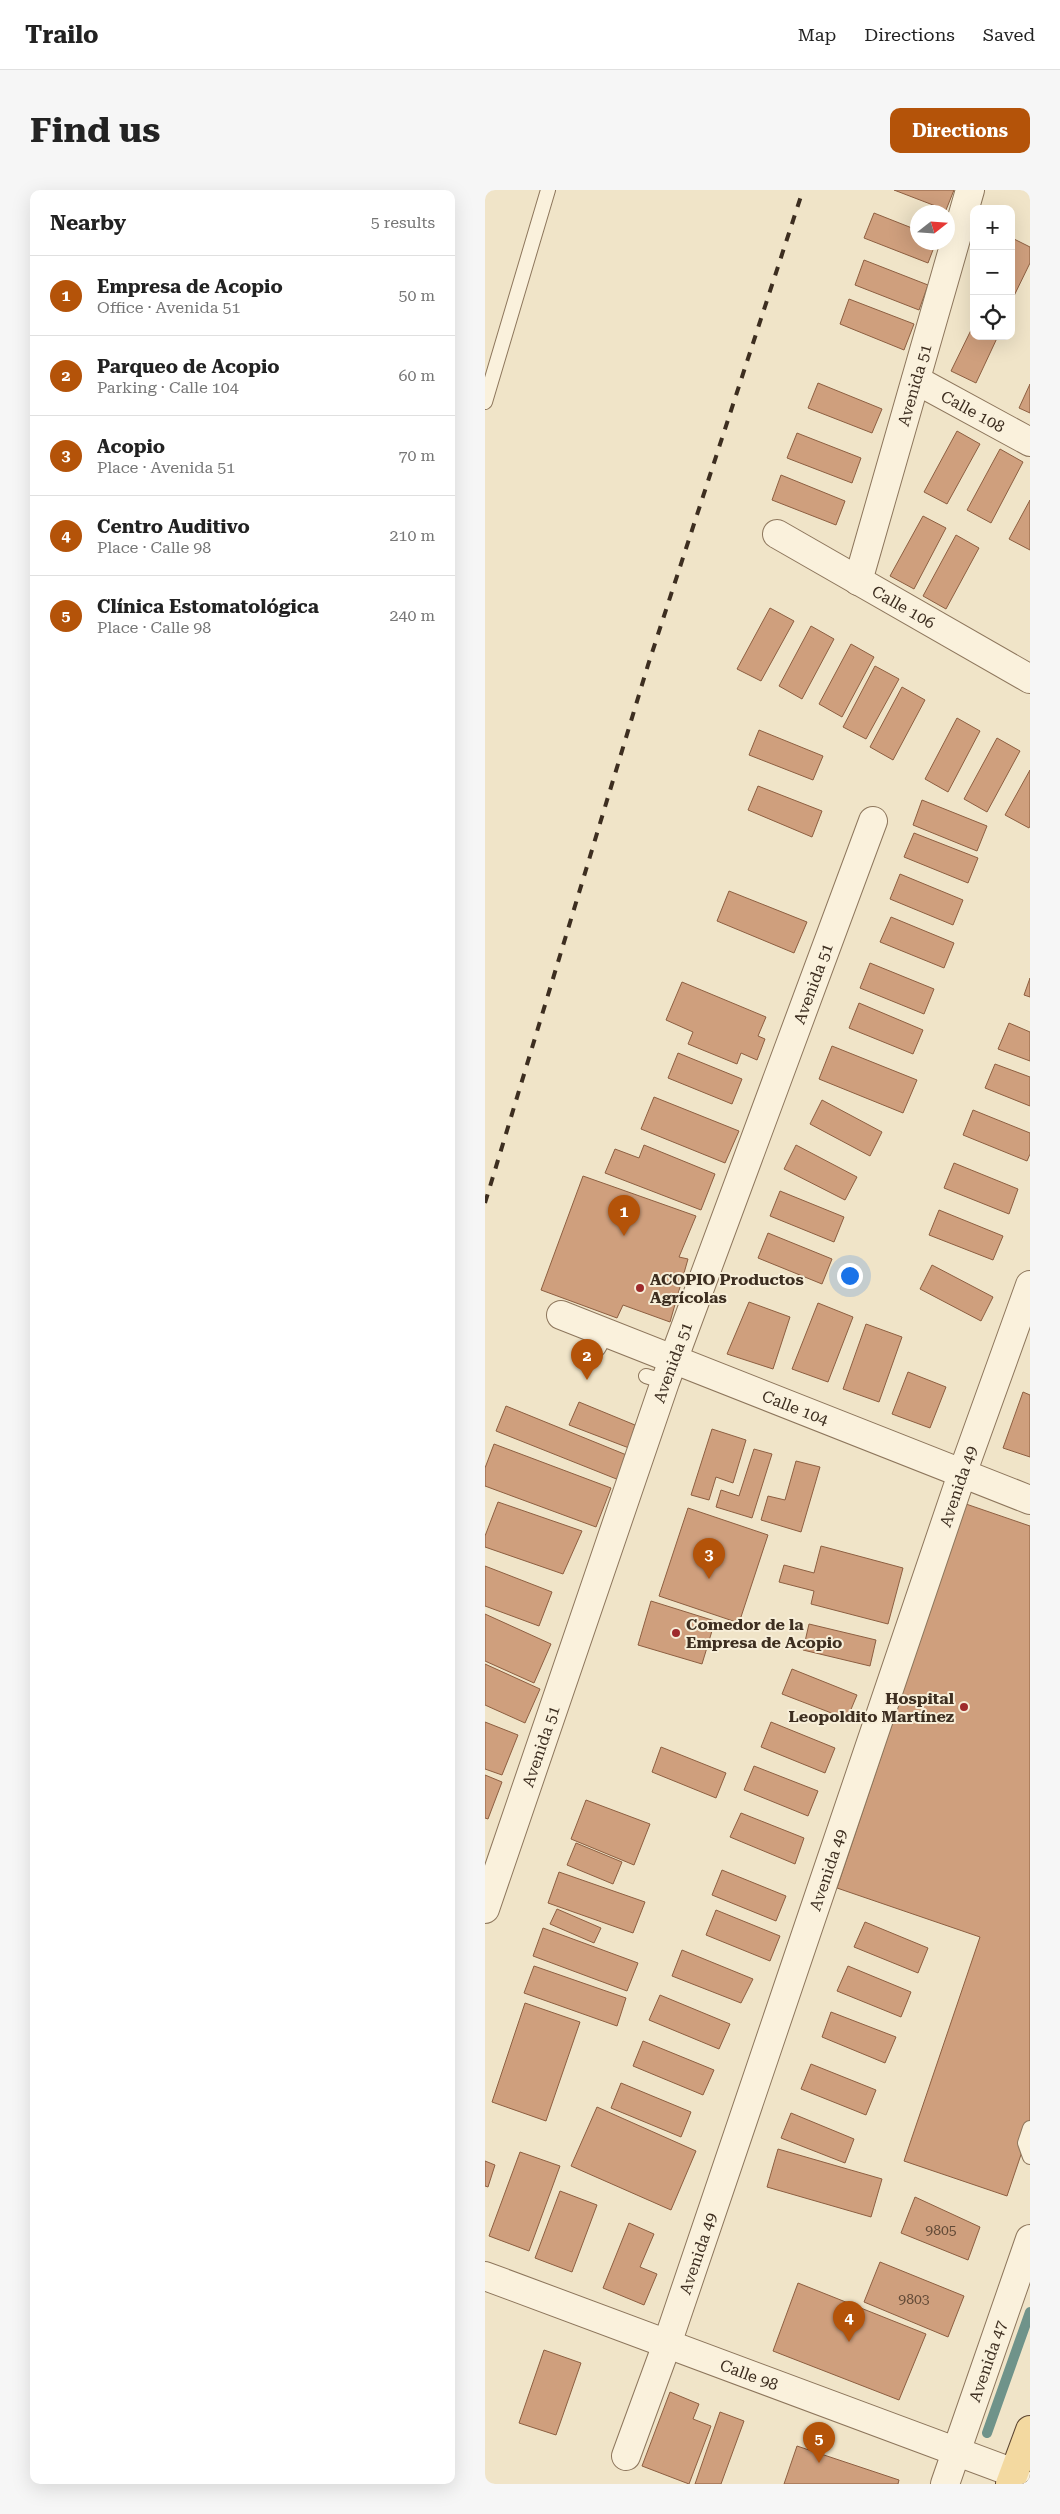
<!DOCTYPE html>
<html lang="en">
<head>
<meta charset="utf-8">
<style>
	:root { --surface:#fff; --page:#f6f6f6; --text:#222; --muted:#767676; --line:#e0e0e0; --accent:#b45309 }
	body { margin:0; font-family:"Roboto Serif",serif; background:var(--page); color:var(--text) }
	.controls { position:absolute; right:15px; top:15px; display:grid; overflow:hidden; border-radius:10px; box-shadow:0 5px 20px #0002 }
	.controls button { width:45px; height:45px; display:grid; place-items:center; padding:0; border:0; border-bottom:1px solid var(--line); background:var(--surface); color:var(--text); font:25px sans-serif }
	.compass { position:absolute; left:425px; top:15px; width:45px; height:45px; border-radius:50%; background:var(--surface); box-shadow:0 5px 20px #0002; rotate:73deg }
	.you { position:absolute; left:364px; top:1085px; width:18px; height:18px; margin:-12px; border:4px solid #fff; border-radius:50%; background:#1a73e8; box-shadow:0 0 0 8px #1a73e833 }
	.badge { display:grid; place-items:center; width:32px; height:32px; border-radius:50%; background:var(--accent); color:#fff; font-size:16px; font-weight:700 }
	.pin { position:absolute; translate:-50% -41px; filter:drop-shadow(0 1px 2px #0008) }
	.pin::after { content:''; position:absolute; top:26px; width:18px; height:15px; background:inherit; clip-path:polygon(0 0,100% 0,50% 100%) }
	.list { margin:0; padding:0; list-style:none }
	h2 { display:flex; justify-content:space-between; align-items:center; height:65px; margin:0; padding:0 20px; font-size:21px }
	h2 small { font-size:16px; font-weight:400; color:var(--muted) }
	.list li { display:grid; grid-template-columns:32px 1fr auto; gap:15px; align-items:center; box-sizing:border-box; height:80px; padding:0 20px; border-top:1px solid var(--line) }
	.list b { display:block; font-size:19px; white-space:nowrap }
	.list p { margin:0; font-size:16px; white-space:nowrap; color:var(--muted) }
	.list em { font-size:16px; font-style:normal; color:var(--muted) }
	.icon { flex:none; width:28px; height:28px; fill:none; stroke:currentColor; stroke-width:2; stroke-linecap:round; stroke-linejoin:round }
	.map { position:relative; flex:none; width:545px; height:2294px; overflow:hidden; border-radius:10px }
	header { display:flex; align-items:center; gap:30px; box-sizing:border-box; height:70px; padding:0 25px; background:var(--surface); border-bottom:1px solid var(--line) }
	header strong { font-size:24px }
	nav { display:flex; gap:28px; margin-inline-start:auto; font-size:18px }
	.intro { display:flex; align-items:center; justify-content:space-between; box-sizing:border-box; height:120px; padding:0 30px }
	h1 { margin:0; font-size:35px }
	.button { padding:12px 22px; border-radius:10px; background:var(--accent); color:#fff; font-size:18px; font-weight:700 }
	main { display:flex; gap:30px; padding:0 30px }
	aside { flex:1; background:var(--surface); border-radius:10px; box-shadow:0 5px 20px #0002 }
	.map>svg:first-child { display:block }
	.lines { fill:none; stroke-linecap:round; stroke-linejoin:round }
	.stream { stroke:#6f938a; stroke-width:10 }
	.building { fill:#cf9f7d; stroke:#8d5f41 }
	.lane-casing { stroke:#8d765c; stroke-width:16 }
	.street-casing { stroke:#8d765c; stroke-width:30 }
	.primary-casing { stroke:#5b4430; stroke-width:30 }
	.lane { stroke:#faf1dc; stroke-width:14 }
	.street { stroke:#faf1dc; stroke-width:28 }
	.primary { stroke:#f3d9a0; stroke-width:28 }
	.rail { stroke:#3d2e20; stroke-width:4; stroke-dasharray:9 9; stroke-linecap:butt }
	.poi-dot { fill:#9e2a2b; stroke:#f7eed8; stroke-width:2 }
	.labels { text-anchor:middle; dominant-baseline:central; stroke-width:4; stroke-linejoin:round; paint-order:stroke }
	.number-label { font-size:14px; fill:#624a37 }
	.street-label { font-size:16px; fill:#3d2e20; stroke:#f7eed8 }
	.poi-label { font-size:16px; font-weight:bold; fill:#3d2e20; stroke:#f7eed8; text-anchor:start }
</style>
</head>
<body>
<header>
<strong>Trailo</strong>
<nav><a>Map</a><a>Directions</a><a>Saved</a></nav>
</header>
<div class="intro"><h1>Find us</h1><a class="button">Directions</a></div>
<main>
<aside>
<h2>Nearby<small>5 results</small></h2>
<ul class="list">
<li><span class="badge">1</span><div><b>Empresa de Acopio</b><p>Office · Avenida 51</p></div><em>50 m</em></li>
<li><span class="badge">2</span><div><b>Parqueo de Acopio</b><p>Parking · Calle 104</p></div><em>60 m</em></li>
<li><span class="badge">3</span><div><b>Acopio</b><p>Place · Avenida 51</p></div><em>70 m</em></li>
<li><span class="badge">4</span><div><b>Centro Auditivo</b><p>Place · Calle 98</p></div><em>210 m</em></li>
<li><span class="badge">5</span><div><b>Clínica Estomatológica</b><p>Place · Calle 98</p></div><em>240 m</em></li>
</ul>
</aside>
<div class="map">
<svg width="545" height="2294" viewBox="0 0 545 2294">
	<rect width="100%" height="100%" fill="#f0e4c8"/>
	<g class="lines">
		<path class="stream" d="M502,2243L545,2122"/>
	</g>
	<path class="building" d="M409,0H469L461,20Z
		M389,23L432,40V52H451L443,73L379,48Z
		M527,48L545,57V73L526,112Z
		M379,70L443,95L434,120L370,95Z
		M364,109L429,134L419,160L355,134Z
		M489,134V146H513L491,193L466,181Z
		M333,193L397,219L387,243L323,218Z
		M545,194V223L534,218Z
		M472,241L495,254L462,314L439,302Z
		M312,243L376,268L367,293L302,268Z
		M515,259L538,272L506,333L482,320Z
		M296,285L360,311L351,335L287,310Z
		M545,310V360L524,349Z
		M438,326L461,338L429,399L405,386Z
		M471,345L494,358L461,419L438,406Z
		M285,418L309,431L276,491L252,479Z
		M326,436L349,449L317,509L294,496Z
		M366,454L389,467L357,527L334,514Z
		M390,476L414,489L381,549L358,537Z
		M417,497L440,510L408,570L385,557Z
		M472,528L495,541L463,602L440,589Z
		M274,540L338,566L328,590L264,565Z
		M512,548L535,561L502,622L479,609Z
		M545,580V636L544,638L520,625Z
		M273,596L337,621L327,647L263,620Z
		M437,610L502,636L492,661L428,635Z
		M429,643L493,668L483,693L419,667Z
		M415,684L478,710L468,735L405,709Z
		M244,701L322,732L309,763L232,731Z
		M406,727L469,753L459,778L395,752Z
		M385,773L449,799L439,824L375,798Z
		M545,788V807L539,805Z
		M197,792L281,827L273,846L280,849L272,870L256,863L252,874L203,854L208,842L181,830Z
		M374,813L438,840L428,864L364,838Z
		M524,833L545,842V871L513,859Z
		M347,856L432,890L418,923L334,889Z
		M193,863L257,889L247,914L183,888Z
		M510,874L545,887V916L500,898Z
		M169,907L254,941L240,973L156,939Z
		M337,910L397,942L385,966L325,934Z
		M488,920L545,943V964L542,971L478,945Z
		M159,955L230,984L216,1020L120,983L130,959L154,968Z
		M311,955L372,987L360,1010L299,979Z
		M469,973L533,999L524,1024L459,998Z
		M98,986L211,1026L194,1067L203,1069L185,1132L138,1115L132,1128L56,1100Z
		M295,1001L359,1027L349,1052L285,1026Z
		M454,1020L518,1046L508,1070L444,1045Z
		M283,1043L347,1069L337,1094L273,1068Z
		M447,1075L508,1107L496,1131L435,1099Z
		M264,1112L305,1127L288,1179L242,1164Z
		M333,1113L368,1127L343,1192L307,1179Z
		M381,1134L417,1147L394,1212L358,1199Z
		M423,1182L461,1197L445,1238L407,1224Z
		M538,1202L545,1205V1267L518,1258Z
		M94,1212L150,1235L144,1258L84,1235Z
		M21,1216L144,1266L134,1290L11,1241Z
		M227,1239L261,1250L248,1293L231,1287L224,1310L206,1305Z
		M9,1254L126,1298L111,1337L0,1296V1278Z
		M269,1259L287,1264L267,1328L231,1317L236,1300L254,1306Z
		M311,1271L335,1277L316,1342L276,1330L283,1306L300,1310Z
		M13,1312L97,1341L78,1384L0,1357V1346Z
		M481,1314L545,1336V1938L522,2006L419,1971L495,1747L352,1698Z
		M203,1318L283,1345L254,1433L174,1406Z
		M336,1356L418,1378L403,1434L326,1414L329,1401L294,1392L299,1375L329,1383Z
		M0,1376L67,1402L54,1436L0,1416Z
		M166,1411L230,1431L217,1474L153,1455Z
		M0,1424L66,1454L49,1493L0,1471Z
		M324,1434L391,1450L385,1476L318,1460Z
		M0,1474L55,1499L40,1533L0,1515Z
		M307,1479L372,1505L362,1529L297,1504Z
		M0,1532L33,1545L17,1585L0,1579Z
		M286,1532L350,1558L340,1583L276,1557Z
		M176,1557L241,1583L231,1608L167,1582Z
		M269,1576L333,1601L323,1626L259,1600Z
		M0,1585L17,1592L3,1629L0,1628Z
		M101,1610L165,1634L149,1675L86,1649Z
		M256,1623L319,1648L310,1674L245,1647Z
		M91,1653L137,1672L128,1694L82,1675Z
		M237,1680L301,1706L291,1731L227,1705Z
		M74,1682L160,1712L148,1743L63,1713Z
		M72,1719L116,1738L109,1753L65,1734Z
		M231,1720L295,1746L285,1771L221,1745Z
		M380,1732L443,1758L433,1783L369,1757Z
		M58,1738L153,1773L142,1801L48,1766Z
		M197,1760L268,1789L256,1813L187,1786Z
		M49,1776L141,1808L132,1836L39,1803Z
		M363,1776L426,1802L416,1827L352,1801Z
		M175,1805L245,1834L234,1859L164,1830Z
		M40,1813L95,1832L61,1931L7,1912Z
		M346,1822L411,1847L400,1873L337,1847Z
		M158,1851L229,1880L218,1905L148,1876Z
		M326,1874L391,1900L381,1925L316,1899Z
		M136,1893L206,1922L196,1947L126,1918Z
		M112,1917L211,1961L186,2020L86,1976Z
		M306,1923L369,1949L360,1973L296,1948Z
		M293,1959L397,1989L386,2027L282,1997Z
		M35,1962L75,1976L44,2061L4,2046Z
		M0,1971L10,1975L3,1997L0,1996Z
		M75,2001L112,2015L87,2082L50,2068Z
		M430,2007L495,2037L483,2070L416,2043Z
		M144,2033L169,2044L155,2077L172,2084L159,2115L118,2098Z
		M395,2072L479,2106L463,2147L379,2112Z
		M313,2093L441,2144L414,2210L288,2161Z
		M59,2160L96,2173L71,2245L34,2233Z
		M185,2202L214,2214L208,2229L226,2236L204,2294L157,2276Z
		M235,2222L259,2231L236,2294H210Z
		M312,2256L414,2290L413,2294H299Z"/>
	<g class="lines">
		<g class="lane-casing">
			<path id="lane" d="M0,212L63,0
				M113,1159L121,1145
				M161,1186L180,1192
				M545,1938L540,1953L545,1967
				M527,2294L545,2289"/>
		</g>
		<g class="street-casing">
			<g id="street">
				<path id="s1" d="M431,190L545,252"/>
				<path id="s2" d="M292,344L545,489"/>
				<path id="s3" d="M373,391L485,0"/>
				<path id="s4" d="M76,1125L545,1310"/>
				<path id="s5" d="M0,1719L180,1192L388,631"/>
				<path id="s6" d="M0,2086L529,2283"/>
				<path id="s7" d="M141,2266L182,2154L477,1284L545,1095"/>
				<path id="s8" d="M460,2294L545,2049"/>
			</g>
		</g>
		<g class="primary-casing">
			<path id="primary" d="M525,2294L545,2240"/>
		</g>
		<use href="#lane" class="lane"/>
		<use href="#street" class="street"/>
		<use href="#primary" class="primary"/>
		<path class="rail" d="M0,1013L163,475L318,0"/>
	</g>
	<g class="poi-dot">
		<circle cx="155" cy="1098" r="5"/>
		<circle cx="191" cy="1443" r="5"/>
		<circle cx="479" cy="1517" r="5"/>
	</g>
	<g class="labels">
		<g class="number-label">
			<text x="456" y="2040">9805</text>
			<text x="429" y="2109">9803</text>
		</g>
		<g class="street-label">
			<text stroke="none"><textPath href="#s3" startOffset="204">Avenida 51</textPath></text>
			<text stroke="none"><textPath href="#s1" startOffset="65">Calle 108</textPath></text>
			<text stroke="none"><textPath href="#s2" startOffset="146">Calle 106</textPath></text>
			<text stroke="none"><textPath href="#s5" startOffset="982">Avenida 51</textPath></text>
			<text stroke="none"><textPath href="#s5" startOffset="578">Avenida 51</textPath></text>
			<text stroke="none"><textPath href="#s4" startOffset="252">Calle 104</textPath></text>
			<text stroke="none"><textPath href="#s7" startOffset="1025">Avenida 49</textPath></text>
			<text stroke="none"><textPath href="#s5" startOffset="172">Avenida 51</textPath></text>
			<text stroke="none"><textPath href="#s7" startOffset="620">Avenida 49</textPath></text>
			<text stroke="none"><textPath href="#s7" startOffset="215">Avenida 49</textPath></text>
			<text stroke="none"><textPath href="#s8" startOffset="130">Avenida 47</textPath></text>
			<text stroke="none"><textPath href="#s6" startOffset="282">Calle 98</textPath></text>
		</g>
		<g class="poi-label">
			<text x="165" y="1089">ACOPIO Productos<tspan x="165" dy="18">Agrícolas</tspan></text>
			<text x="201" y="1434">Comedor de la<tspan x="201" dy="18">Empresa de Acopio</tspan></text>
			<text x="469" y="1508" text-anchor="end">Hospital<tspan x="469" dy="18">Leopoldito Martínez</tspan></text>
		</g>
	</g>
</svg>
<div class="controls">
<button>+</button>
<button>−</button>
<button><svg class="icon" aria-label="locate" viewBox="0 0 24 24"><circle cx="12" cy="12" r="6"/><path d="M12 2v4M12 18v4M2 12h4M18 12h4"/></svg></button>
</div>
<svg class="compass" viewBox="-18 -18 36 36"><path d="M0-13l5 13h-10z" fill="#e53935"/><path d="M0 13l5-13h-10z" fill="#767676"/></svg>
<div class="you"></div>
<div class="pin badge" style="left:139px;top:1046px">1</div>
<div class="pin badge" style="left:102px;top:1190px">2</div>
<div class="pin badge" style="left:224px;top:1389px">3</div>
<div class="pin badge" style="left:364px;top:2152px">4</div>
<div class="pin badge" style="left:334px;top:2273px">5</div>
</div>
</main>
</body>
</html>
